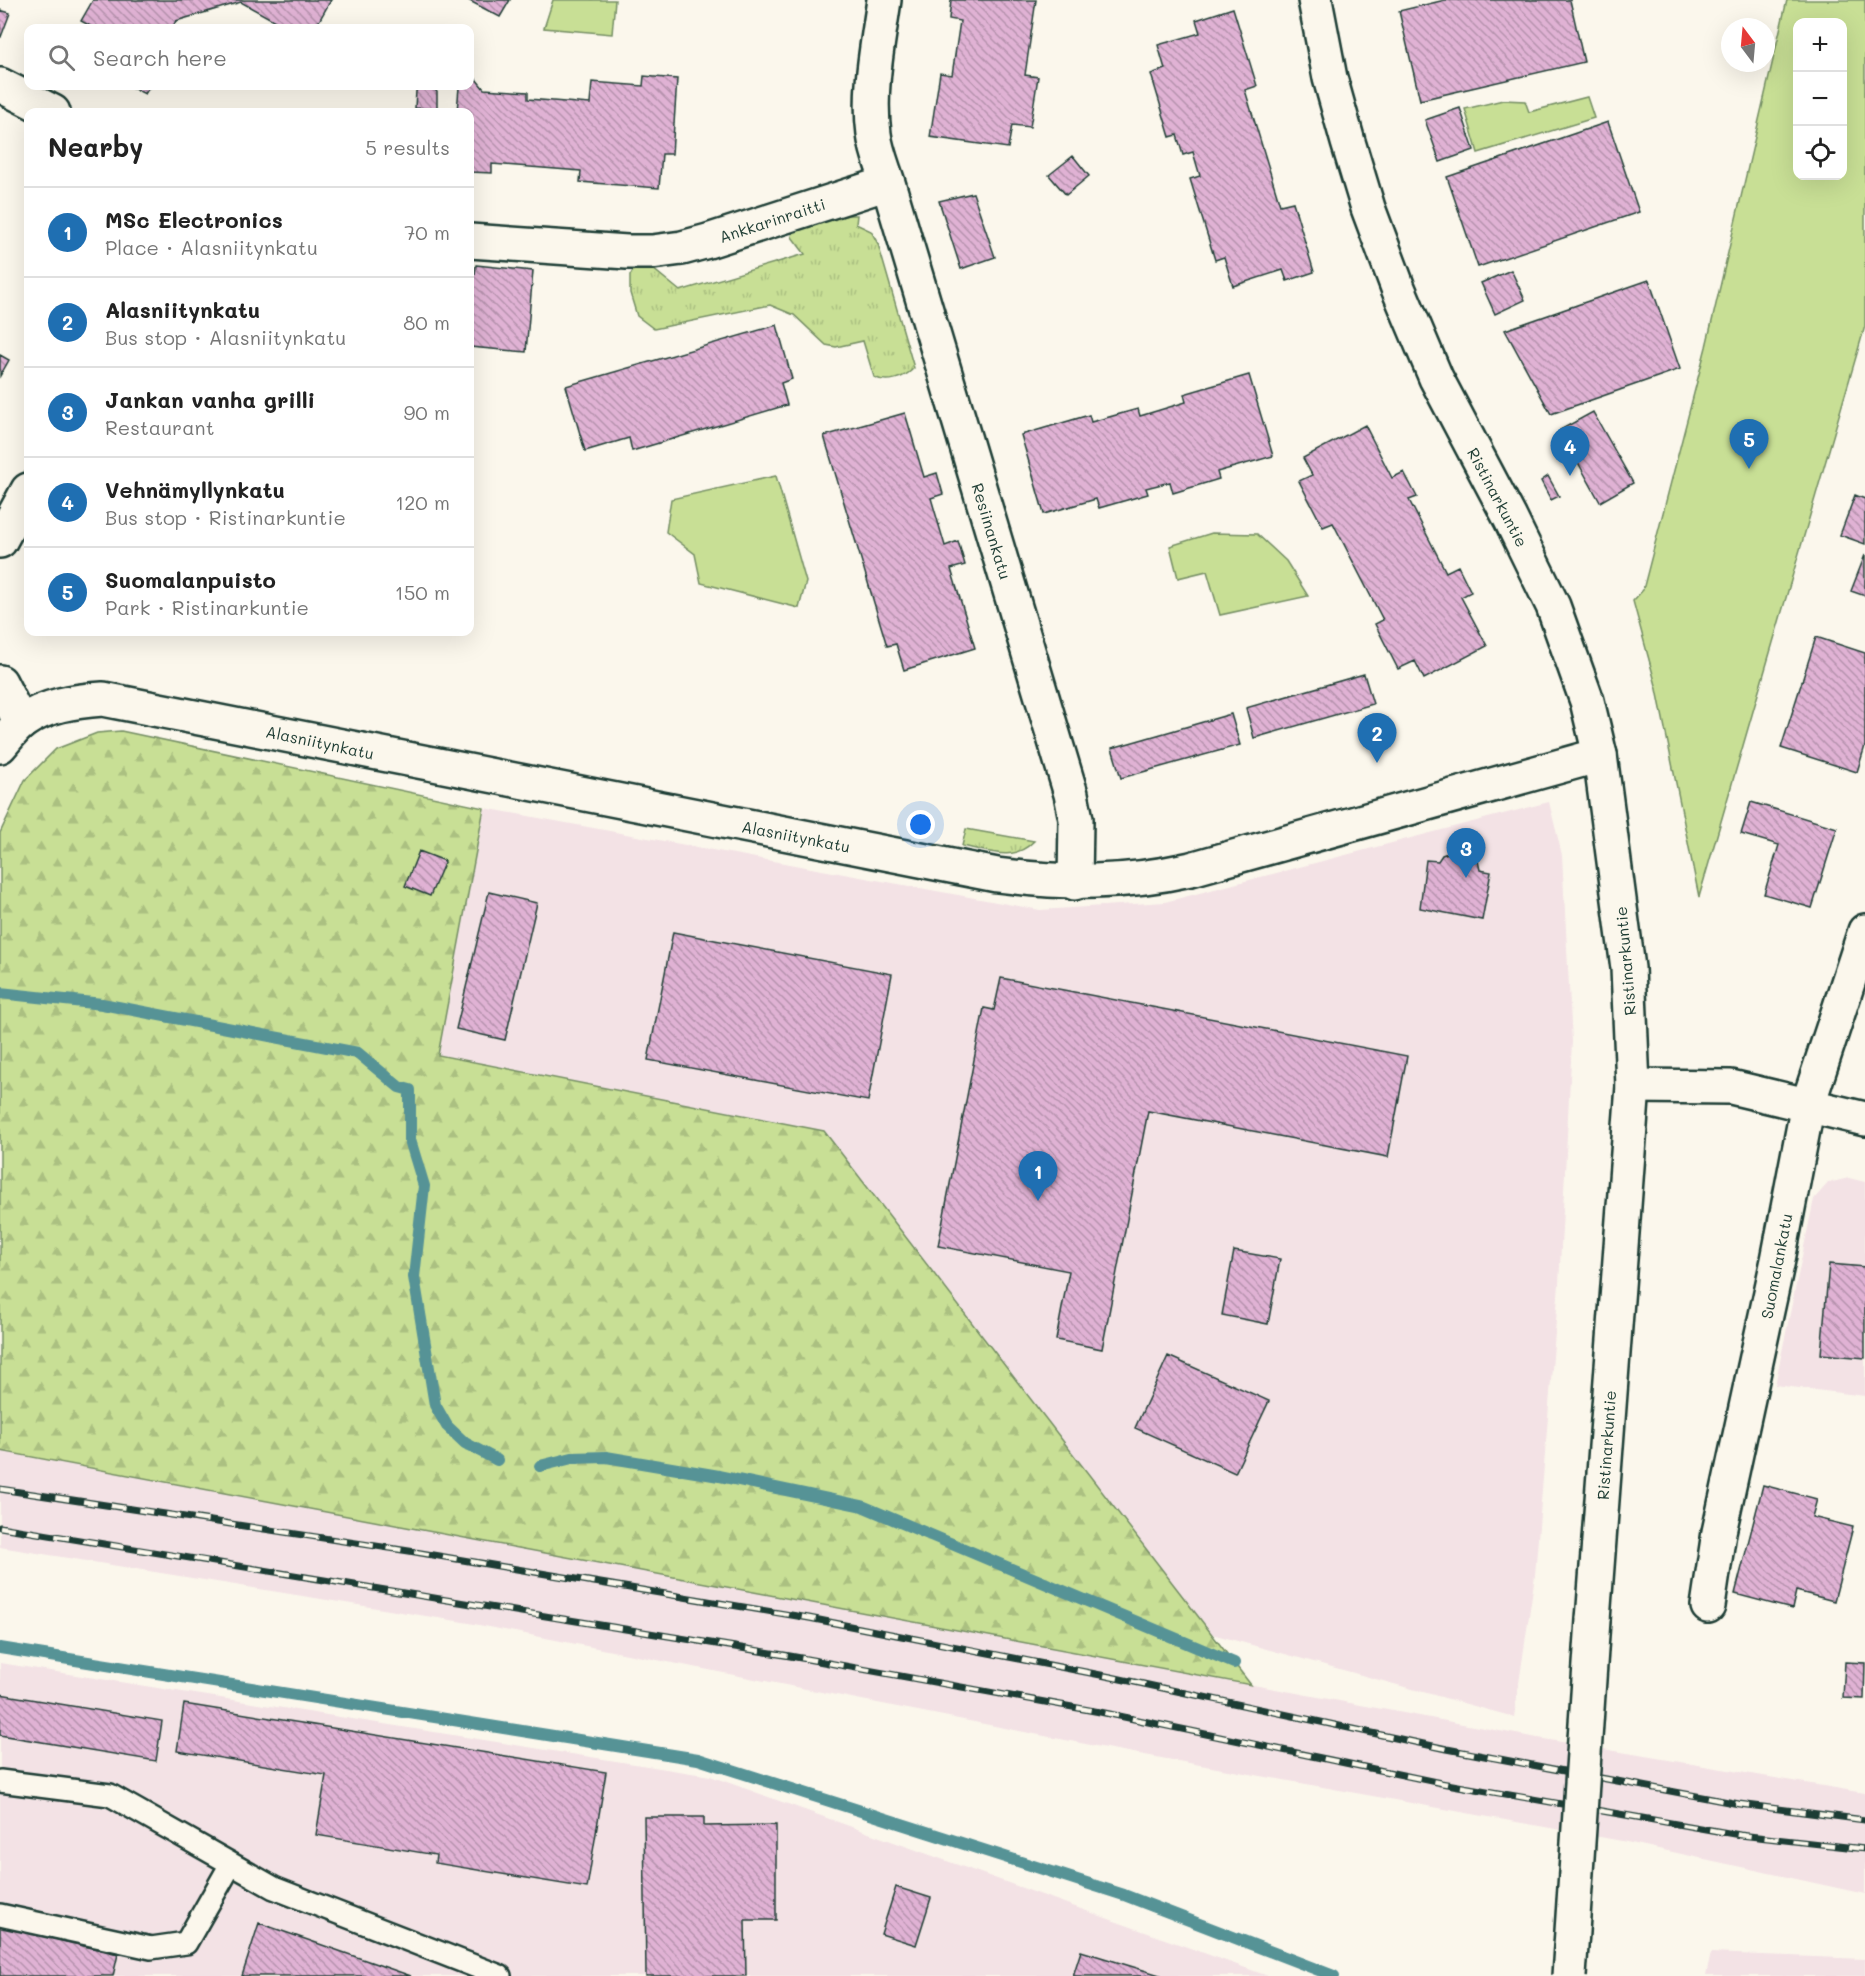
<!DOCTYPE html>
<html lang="en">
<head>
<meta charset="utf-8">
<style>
	:root { --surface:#fff; --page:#f6f6f6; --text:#222; --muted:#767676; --line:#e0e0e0; --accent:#1f6fb2 }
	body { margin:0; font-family:Mali,sans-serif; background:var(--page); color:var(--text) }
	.controls { position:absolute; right:18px; top:18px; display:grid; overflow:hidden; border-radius:12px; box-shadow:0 6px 24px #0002 }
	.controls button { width:54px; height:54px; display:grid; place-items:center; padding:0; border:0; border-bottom:2px solid var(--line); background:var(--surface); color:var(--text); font:30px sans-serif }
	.compass { position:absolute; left:1721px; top:18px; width:54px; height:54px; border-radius:50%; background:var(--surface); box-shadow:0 6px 24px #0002; rotate:344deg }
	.you { position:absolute; left:921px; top:825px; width:21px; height:21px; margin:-15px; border:4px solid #fff; border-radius:50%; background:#1a73e8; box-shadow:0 0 0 9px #1a73e833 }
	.badge { display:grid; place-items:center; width:39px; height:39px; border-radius:50%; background:var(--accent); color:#fff; font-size:20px; font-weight:700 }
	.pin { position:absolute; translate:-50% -50px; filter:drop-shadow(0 2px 3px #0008) }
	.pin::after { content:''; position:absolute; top:32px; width:21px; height:18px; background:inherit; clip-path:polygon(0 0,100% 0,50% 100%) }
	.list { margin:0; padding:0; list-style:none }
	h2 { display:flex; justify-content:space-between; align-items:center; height:78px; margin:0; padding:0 24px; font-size:26px }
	h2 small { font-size:20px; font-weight:400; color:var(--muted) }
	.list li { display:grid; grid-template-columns:39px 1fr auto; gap:18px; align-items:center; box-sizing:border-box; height:90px; padding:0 24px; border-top:2px solid var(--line) }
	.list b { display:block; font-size:22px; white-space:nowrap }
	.list p { margin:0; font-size:20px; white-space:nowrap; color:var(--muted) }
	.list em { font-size:20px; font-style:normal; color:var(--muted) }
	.icon { flex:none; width:33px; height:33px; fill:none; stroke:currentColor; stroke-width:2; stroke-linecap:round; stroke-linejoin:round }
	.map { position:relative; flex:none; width:1865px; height:1976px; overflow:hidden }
	.search { position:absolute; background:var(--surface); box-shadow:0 6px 24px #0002; left:24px; top:24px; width:450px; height:66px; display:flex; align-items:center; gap:15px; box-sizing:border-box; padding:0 21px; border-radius:12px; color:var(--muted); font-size:22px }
	.panel { position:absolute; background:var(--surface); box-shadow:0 6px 24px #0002; left:24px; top:108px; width:450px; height:528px; border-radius:12px }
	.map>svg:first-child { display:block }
	.built { fill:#f3e2e5 }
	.grass { fill:url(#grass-tufts); stroke:#748e64; stroke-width:1.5 }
	.forest { fill:url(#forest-firs); stroke:#748e64; stroke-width:1.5 }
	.park { fill:#c8df95; stroke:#748e64; stroke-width:1.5; fill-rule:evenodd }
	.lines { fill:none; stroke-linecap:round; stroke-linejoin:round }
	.stream { stroke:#579396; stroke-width:12 }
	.building { fill:url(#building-back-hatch); stroke:#1f3d34; stroke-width:1.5 }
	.service-casing { stroke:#1f3d34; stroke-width:26 }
	.minor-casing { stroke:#1f3d34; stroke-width:38 }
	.tertiary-casing { stroke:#1f3d34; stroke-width:38 }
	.secondary-casing { stroke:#1f3d34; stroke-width:38 }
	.service { stroke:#fbf7ec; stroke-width:21 }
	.minor { stroke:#fbf7ec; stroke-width:33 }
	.tertiary { stroke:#fbf7ec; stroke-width:33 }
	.secondary { stroke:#fbf7ec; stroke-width:33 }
	.rail-casing { stroke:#1f3d34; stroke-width:7 }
	.rail { stroke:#fbf7ec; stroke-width:4.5; stroke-dasharray:14; stroke-linecap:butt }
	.secondary-bridge-casing { stroke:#1f3d34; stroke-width:38; stroke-linecap:butt }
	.secondary-bridge { stroke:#fbf7ec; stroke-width:33 }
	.labels { text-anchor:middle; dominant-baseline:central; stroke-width:6; stroke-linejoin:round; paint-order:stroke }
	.street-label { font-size:16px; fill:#1f3d34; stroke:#fbf7ec }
</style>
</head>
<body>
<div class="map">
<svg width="1865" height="1976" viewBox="0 0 1865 1976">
	<defs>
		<pattern id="grass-tufts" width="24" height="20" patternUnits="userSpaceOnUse" patternTransform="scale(1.5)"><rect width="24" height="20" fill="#c8df95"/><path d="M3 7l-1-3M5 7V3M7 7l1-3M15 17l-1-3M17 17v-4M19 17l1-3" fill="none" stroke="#abc081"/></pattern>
		<pattern id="forest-firs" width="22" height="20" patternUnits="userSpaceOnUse" patternTransform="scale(1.5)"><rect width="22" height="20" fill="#c8df95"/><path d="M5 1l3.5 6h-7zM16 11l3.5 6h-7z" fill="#abc081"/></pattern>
		<pattern id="building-back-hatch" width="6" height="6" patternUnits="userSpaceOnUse" patternTransform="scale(1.5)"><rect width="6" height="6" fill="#e0b2d4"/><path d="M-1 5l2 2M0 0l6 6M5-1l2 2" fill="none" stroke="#b592ad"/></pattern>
	</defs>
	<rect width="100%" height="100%" fill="#fbf7ec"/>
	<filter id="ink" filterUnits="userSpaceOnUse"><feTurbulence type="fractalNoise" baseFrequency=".0167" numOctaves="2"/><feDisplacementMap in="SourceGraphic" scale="12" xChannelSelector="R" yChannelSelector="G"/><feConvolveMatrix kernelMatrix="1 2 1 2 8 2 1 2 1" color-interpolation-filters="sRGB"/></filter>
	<g filter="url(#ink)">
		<path class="built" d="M1549,802L1562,855L1572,1042L1559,1284L1535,1575L1514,1717L1212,1634L824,1132L438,1055L484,808L1040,910L1165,902Z
			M1849,1178L1865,1182V1396L1775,1385L1814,1199L1828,1183Z
			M0,1451L1532,1737L1865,1793V1894L1622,1841L1106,1748L469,1623L0,1547Z
			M0,1663L710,1776L1268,1976H0Z
			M1711,1953L1865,1959V1976H1706Z"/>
		<path class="grass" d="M848,215H857L856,224L871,231L878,244L914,368C905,378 887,384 874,377L863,341L836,347L826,345L794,315L770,305L654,329L637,316L630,293V276L635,267L653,269L680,291L805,254L792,237L793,230Z
			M966,829L1034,841C1013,863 989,851 962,846Z"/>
		<path class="forest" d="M121,731L484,808L438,1055L824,1131L1251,1685L0,1451V833L25,780L56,749L97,733Z"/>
		<path class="park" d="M553,0H615L612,34L544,28Z
			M1787,0H1865V326L1699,897L1657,689L1633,601L1643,590L1706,347ZM1798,22H1842V176H1798Z
			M1587,97L1594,118L1478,153L1465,109L1503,100L1525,101L1529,112Z
			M776,476L806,582L799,608L701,583L695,554L666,532L671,499Z
			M1212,533L1257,534L1286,561L1308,596L1220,615L1207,571L1178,578L1170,546Z"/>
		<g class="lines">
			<path class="stream" d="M0,993L102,1004L358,1053L399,1087L410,1090V1140L424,1186L414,1277L435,1405L447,1426L465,1443L497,1460
				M540,1466L572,1458L606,1457L719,1476L862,1506L1234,1663
				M0,1648L698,1759L1124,1895L1334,1976"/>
		</g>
		<path class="building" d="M93,0H331L315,28H271L275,21L241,2L176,21L172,28H94L81,21Z
			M468,0H510L500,17Z
			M951,0H1036L1025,75L1038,77L1030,127L1012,125L1008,148L930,137L940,73L952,75L960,21L949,19Z
			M1445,0H1570L1584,62L1420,100L1399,11Z
			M1233,8L1257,86L1245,90L1280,205L1293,202L1314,272L1287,281L1283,270L1233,286L1224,257L1215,260L1190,179L1200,176L1193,152L1183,155L1177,135L1170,137L1151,74L1165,69L1158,45L1200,33L1196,20Z
			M0,10L10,13L1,37L0,36Z
			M472,74L484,89L528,92V99L590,104L592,82L643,86L644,76L677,79L672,154H662L659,188L580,182L581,171L492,164V173L470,172V112H457L459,87L470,86V76Z
			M129,86H150L145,94Z
			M422,86H431L437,92V109L415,108L416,91Z
			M1460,108L1474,150L1440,162L1425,120Z
			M1608,122L1639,212L1478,267L1447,177Z
			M1073,156L1089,176L1066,195L1049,175Z
			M973,193L995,257L961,269L939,201Z
			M476,265L533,271L526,352L470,347V273L475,274Z
			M1511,270L1525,300L1495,314L1481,283Z
			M1649,280L1680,369L1551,414L1505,330Z
			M777,325L792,379L781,383L787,405L632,451L629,438L585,451L566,386Z
			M0,355L9,360L0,376Z
			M1249,375L1273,456L1217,472L1219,479L1173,493L1170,482L1146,488L1148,494L1099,508L1096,499L1044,514L1021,435L1089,415L1091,422L1138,409L1140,416L1186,402L1184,394Z
			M1593,412L1633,483L1600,502L1560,430Z
			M905,413L924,477L937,473L943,494L931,498L945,546L958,541L965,565L951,569L975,648L904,670L896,644L887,646L824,436Z
			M1365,425L1392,478L1404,472L1417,497L1409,500L1446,572L1458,566L1471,592L1461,597L1487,646L1424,679L1415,661L1398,669L1375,624L1383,620L1333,523L1323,527L1299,481L1312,475L1303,458Z
			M1548,476L1559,496L1551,500L1541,481Z
			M1855,495L1865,499V544L1840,535Z
			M1865,555V596L1851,591Z
			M1816,637L1865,653V746L1857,772L1781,748Z
			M1364,674L1373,704L1254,738L1246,708Z
			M1231,714L1240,745L1121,778L1112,748Z
			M1751,802L1837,828L1812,908L1764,894L1779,845L1741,834Z
			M1457,850L1470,853L1478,861L1480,870L1491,872L1482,920L1420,908L1426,860L1438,861L1442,855Z
			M419,851L445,861L430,896L405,886Z
			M489,892L537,903L505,1040L456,1029Z
			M673,932L892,974L868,1101L648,1060Z
			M1001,978L1407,1056L1388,1157L1148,1111L1102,1349L1056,1340L1069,1271L938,1246L984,1008L994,1010Z
			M1234,1251L1280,1259L1268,1324L1222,1315Z
			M1829,1264L1865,1267V1358L1821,1354Z
			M1168,1356L1269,1401L1235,1473L1135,1428Z
			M1763,1485L1817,1499L1812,1517L1853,1527L1834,1601L1796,1591L1792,1609L1735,1594Z
			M1845,1662L1865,1663L1864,1699L1843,1698Z
			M0,1694L162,1721L156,1761L0,1735Z
			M184,1704L606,1772L587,1888L435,1863L436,1855L316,1835L326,1775L177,1751Z
			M644,1817H704V1826L776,1825V1920H745L746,1976H646Z
			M896,1887L931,1898L916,1945L881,1934Z
			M259,1923L411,1976H242Z
			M0,1926L118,1954L113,1976H0Z
			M1081,1951L1163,1976H1073Z"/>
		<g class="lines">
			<g class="service-casing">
				<path id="service" d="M0,1781L110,1795L274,1888L500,1976
					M0,1915L151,1948L186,1943L231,1864"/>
			</g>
			<g class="minor-casing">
				<path id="minor" d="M0,85L53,112
					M888,183L1071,794L1076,819L1075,883
					M470,241L627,252H652L682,248L708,241L888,183C883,167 876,151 874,134C868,90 878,43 884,0
					M0,541L28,490
					M0,682L21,723
					M1633,1086L1731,1087L1865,1119
					M1708,1606L1719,1532L1778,1260L1808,1104L1865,931"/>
			</g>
			<g class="tertiary-casing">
				<path id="tertiary" d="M0,746C7,738 14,728 22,722C46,705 74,701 103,699L997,875C1067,884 1123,884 1191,869L1600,755"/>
			</g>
			<g class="secondary-casing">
				<path id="secondary" d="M1315,0L1330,78L1348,142L1368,208L1398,288L1436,378L1510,518L1553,606L1587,701L1600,755L1628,968L1633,1086L1593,1620"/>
			</g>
			<use href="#service" class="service"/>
			<use href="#minor" class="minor"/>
			<use href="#tertiary" class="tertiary"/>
			<use href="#secondary" class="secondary"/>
			<g class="rail-casing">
				<path id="rail" d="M0,1489L409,1551L809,1618L1111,1677L1447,1749L1739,1804L1865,1820
					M0,1527L790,1656L1100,1712L1441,1783L1740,1835L1865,1849"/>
			</g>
			<use href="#rail" class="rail"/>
			<g class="secondary-bridge-casing">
				<path id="secondary-bridge" d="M1569,1976L1593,1620"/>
			</g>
			<use href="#secondary-bridge" class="secondary-bridge"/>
		</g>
	</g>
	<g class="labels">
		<g class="street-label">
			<text transform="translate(772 220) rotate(-18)">Ankkarinraitti</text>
			<text transform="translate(1498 497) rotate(62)">Ristinarkuntie</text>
			<text transform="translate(992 531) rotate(73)">Resiinankatu</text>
			<text transform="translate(320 742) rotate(12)">Alasniitynkatu</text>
			<text transform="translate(796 836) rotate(11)">Alasniitynkatu</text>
			<text transform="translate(1625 961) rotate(-95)">Ristinarkuntie</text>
			<text transform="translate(1776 1266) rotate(-79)">Suomalankatu</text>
			<text transform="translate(1606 1445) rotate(-86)">Ristinarkuntie</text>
		</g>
	</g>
</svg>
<div class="controls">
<button>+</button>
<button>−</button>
<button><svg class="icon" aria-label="locate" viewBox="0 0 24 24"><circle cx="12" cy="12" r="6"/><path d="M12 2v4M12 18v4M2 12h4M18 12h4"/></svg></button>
</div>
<svg class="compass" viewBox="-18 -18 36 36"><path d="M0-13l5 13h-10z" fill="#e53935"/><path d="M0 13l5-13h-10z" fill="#767676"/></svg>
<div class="you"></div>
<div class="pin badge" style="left:1038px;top:1201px">1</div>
<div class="pin badge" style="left:1377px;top:763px">2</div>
<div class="pin badge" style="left:1466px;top:878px">3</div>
<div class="pin badge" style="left:1570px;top:476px">4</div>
<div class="pin badge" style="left:1749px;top:469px">5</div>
<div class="search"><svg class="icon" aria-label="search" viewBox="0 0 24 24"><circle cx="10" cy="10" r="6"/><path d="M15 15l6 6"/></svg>Search here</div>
<section class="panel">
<h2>Nearby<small>5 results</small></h2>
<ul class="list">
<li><span class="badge">1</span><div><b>MSc Electronics</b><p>Place · Alasniitynkatu</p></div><em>70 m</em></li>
<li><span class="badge">2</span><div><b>Alasniitynkatu</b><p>Bus stop · Alasniitynkatu</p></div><em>80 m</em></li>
<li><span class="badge">3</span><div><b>Jankan vanha grilli</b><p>Restaurant</p></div><em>90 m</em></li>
<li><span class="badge">4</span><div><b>Vehnämyllynkatu</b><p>Bus stop · Ristinarkuntie</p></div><em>120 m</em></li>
<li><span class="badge">5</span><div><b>Suomalanpuisto</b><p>Park · Ristinarkuntie</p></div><em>150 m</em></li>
</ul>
</section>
</div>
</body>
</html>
